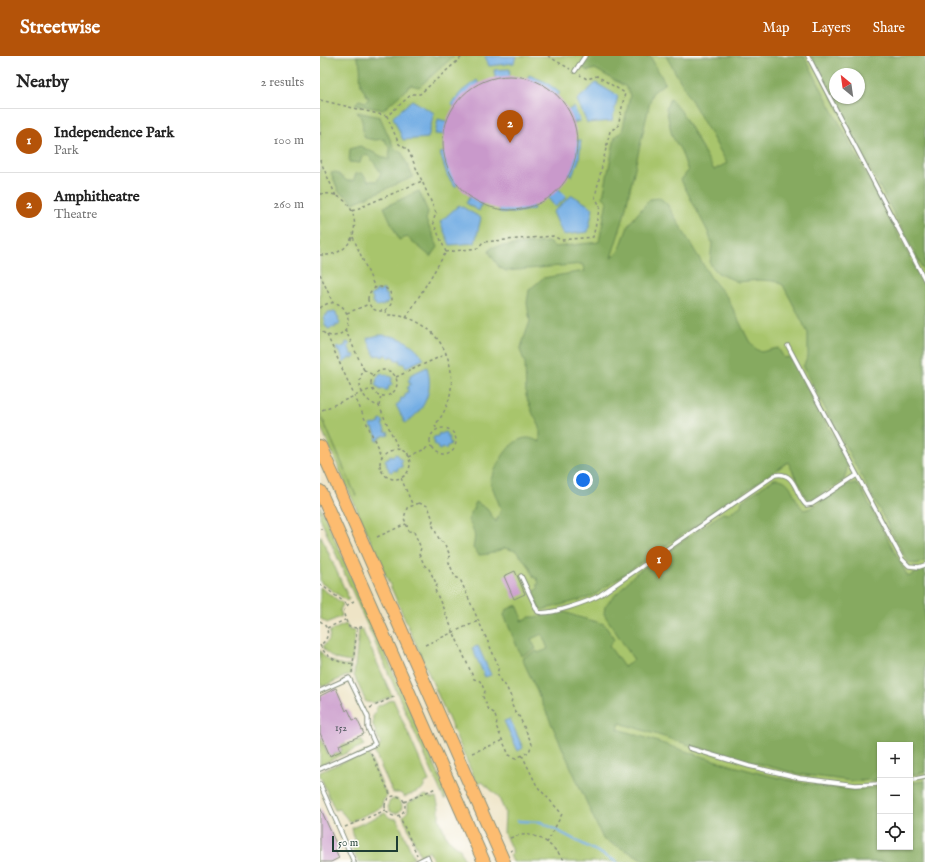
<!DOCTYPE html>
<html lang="en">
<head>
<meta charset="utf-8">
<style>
	:root { --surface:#fff; --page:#f6f6f6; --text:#222; --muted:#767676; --line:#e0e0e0; --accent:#b45309 }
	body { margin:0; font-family:"IM FELL English",serif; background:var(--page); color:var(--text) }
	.controls { position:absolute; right:12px; bottom:12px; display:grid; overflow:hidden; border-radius:0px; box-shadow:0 1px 3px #0004 }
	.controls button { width:36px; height:36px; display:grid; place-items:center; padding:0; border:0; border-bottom:1px solid var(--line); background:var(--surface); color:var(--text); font:20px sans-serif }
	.compass { position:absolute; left:509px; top:12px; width:36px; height:36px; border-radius:50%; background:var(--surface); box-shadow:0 1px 3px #0004; rotate:331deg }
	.scale { position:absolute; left:12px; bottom:10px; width:66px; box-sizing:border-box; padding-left:4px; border:2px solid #1f3d34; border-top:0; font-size:11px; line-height:14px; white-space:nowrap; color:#1f3d34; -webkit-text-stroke:3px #fdfcf7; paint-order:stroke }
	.you { position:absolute; left:263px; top:424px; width:14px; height:14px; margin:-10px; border:3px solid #fff; border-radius:50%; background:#1a73e8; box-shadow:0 0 0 6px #1a73e833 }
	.badge { display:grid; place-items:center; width:26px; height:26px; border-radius:50%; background:var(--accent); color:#fff; font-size:13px; font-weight:700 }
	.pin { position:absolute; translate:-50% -33px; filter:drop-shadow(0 1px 2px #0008) }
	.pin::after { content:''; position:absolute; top:21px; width:14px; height:12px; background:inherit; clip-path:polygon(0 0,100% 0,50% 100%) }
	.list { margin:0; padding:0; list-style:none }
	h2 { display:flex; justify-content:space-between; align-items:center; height:52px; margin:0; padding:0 16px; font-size:17px }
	h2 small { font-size:13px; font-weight:400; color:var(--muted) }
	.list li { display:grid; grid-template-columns:26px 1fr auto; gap:12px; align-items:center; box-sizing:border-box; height:64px; padding:0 16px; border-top:1px solid var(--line) }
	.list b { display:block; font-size:15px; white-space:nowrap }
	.list p { margin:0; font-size:13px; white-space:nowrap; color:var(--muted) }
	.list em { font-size:13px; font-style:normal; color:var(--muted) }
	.icon { flex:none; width:22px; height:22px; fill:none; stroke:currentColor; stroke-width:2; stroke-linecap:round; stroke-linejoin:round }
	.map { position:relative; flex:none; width:605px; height:806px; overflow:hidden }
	header { display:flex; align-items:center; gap:24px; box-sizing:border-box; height:56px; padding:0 20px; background:var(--accent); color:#fff }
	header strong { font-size:19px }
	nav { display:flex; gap:22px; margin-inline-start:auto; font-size:14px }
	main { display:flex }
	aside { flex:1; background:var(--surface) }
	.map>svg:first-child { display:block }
	.green { fill:#a8c56c; stroke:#648150; fill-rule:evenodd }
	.forest { fill:#86aa60; stroke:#52744a; fill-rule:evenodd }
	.water { fill:#74aee4; stroke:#4a768c }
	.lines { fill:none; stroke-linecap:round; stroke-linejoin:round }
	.stream { stroke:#74aee4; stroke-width:2.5 }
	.building { fill:#c999cb }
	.lane-casing { stroke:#86907d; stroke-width:5.5 }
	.primary-casing { stroke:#86907d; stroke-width:14 }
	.path { stroke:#86907d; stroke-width:1.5; stroke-dasharray:3 3; stroke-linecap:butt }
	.lane { stroke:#fff; stroke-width:3.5 }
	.primary { stroke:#fdbc70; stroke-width:12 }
	.labels { text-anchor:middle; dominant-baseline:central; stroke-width:4; stroke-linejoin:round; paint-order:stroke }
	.number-label { font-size:10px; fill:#4a545a }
</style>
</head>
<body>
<header>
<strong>Streetwise</strong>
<nav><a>Map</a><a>Layers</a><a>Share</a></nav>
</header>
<main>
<aside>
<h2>Nearby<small>2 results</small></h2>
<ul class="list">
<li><span class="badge">1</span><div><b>Independence Park</b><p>Park</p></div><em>100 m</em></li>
<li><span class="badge">2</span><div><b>Amphitheatre</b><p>Theatre</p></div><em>260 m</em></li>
</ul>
</aside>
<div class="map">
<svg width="605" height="806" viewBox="0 0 605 806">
	<rect width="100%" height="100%" fill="#fdfcf7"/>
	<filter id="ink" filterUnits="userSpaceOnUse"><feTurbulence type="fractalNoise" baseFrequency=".025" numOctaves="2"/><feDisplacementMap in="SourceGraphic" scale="8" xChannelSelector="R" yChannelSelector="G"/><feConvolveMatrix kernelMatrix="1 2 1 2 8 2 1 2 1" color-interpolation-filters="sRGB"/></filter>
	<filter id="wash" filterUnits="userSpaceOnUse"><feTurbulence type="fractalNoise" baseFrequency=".012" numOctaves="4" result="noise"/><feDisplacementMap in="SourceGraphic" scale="16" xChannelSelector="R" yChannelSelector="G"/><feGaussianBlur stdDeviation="0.9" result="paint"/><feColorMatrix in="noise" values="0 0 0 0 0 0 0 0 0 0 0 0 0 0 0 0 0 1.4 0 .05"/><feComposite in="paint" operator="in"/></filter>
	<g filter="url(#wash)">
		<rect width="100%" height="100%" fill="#eee4c6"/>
		<path class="green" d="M0,0H605V806H193L190,799L193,797L184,777L185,756L178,740L162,726L157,728L0,369V358L36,440L0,357ZM515,18H539V42H515ZM560,689H590V791H560Z
			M0,450L124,731L126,743H124L0,462Z
			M0,480H1L29,543L27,545L0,526Z
			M0,531L23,548L20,554L22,560L7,567L0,562Z
			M26,568L29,574L35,575L32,606C20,605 8,602 3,590L9,584L10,575Z
			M42,573L72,640L54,647L46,646L34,619L39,574Z
			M0,594C5,605 20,609 31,610V618L4,630L0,628Z
			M73,643L109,725L105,727L103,733L85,741L80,737H73L53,693L61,689L53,669V659L56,655V651Z
			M0,680L9,700L22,695L20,690L26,687L27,689L41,683L44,689L0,709Z
			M47,695L67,740L63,745L62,751L30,766L19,753L15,754L0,720V716Z
			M105,739L112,742L116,741L119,752V763L127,782L140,793L145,806H114L109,795L100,799L83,760L88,755V747Z
			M68 750a7 7 0 1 1 14 0a7 7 0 1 1-14 0Z
			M65,757L70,762L77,763L94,802L84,806H38L31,790L35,788L32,772Z"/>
		<path class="forest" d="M36,0H134L99,31L91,29L63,54L35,48L39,44L45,46L49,43C47,39 42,33 41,29C39,17 43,11 36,0Z
			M269,0H330L345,27L332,37L303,164L291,202L299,195L309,168L330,143L340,142L347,148L391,222L407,241L429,285L436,293L441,296L458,292L464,302L469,301L472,304L528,408L524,424L489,445L486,441L468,406L271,541L222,554L218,551L213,537L219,532L217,529L219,528L217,522H214L209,510L196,495L185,492L169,498L159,499L153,492C156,478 155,476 148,464L156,446L167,453L176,466L181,453L170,425C177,410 188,382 208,382C212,382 217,385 220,386V371L213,358L206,340L205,307L200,294L210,265L207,247L209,234L223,222L265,215L262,208L186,215L179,211L169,196L171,192L173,191L228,186L235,191L279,186L287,145L283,141L295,81L302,76L310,40L309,36L306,31L275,13L268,15L261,11Z
			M346,0H484L605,230V505C597,509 590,509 585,501L483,311L488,300V277L463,229L455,225L439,224L418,226L398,217L390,208L392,187L388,176L361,124L368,115L361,95L352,80L346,52L350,42L361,55L394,114L407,107Z
			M491,0H605V217ZM515,18H539V42H515Z
			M37,56L60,61L74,92L82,97L93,121L33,147L27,140L19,136L11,117L16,116L27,125H33L36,118L42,117L48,125H57L61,117L53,105L47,99L42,100L40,107L29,106L30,93L40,90L69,104L70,93L64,83L55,84L45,82C40,71 46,66 37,56Z
			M99,135L108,156L106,164L118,191L111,201L87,181L79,184L64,151Z
			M454,423C474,421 472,444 484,454L491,452L528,428H536L541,433L588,521L605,512V716L590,719V689H560V724L532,725L478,718L373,690L300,667L298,673C371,696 456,729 533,733C542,733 551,732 560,731V791H590V727L605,725V806H329L283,783L202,602L217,595L218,597L228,593L222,578L211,583L216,593L201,600L184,559L186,554L197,549L202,561L201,565L210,561H217L242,555L258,561L284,568L294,583L289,590L304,611L314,604L284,558L285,550L315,518L403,457L407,458L421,450L422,445Z"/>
		<path class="water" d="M165,0H196L194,7L169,10Z
			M190,13L188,38L178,39L174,14Z
			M209,19L226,26L240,37L218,56L209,49L199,45Z
			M157,24L168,47L159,54L152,62L131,48L142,35Z
			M276,27L298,40L292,65L267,67L257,44Z
			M92,44L114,57L108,82L83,84L73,61Z
			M254,51L260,65L233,72L229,63Z
			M118,63L143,70L141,80L115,78Z
			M261,84L259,104L252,120L226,105L230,94L231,85Z
			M146,92L147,99L154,112L135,131L127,119L120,97Z
			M224,119L247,141L235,151L216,126Z
			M161,123L169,129L159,155L146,147Z
			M203,126L214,153L193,157L179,156L182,128L193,129Z
			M252,139L273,152L268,176L243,179L233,156Z
			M139,149L161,162L155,187L130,189L120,166Z
			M56,234L59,236L62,234H64L65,238L68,239L67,242L69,245L66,248H64L63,250L61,249L57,251L55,249V247L52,246L53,243L51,240L52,238L55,237Z
			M8,256L11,257L14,256H16L17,260L19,261L18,264L20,267L18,270L16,269L15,272L12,271L9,273L7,272L6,269L4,268L5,265L3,262L5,259H7Z
			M59,279C77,279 94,286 104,303L86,311L84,308L80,307V304H75L74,301L72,300L69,302L65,298L63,301L59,299L55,300L47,282Z
			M28,286L30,289L28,290L32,299L34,298L35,301L32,303L31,301L23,307L22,304L23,303L19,294L17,295L16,292L19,290L20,292L26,289L25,287Z
			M107,311C114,334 105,355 85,367L76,349L80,346L81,342H84L85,341V337L88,336L87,332L90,329V327L88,325L90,322V319Z
			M61,317L64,319L67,318L68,320L72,321V323L71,326L72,329L69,330L68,334H65L63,333L60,334L59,331H57L55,328L57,325L56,323L58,321V320Z
			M62,364L64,367L62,368L66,377L68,376L69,379L66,380L65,379L59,382L60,383L57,385L56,382L57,381L53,372H51L50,369L53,368L54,369L60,367L59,365Z
			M125,376L126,377L127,380L130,382L129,384L131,388L130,389L127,390L126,393L123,392L120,394L118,393L117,390L114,388L115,386L113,383L114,381L118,380L119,377L121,378Z
			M76,398L78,399L79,402L82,404L81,406L82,409V411L78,412L77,415L74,414L71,416L69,415L68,411L66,410L67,408L65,404L66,403L69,402L70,399L73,400Z
			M158,590L171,619L165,621L152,592Z
			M190,663L203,692L198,695L184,665Z"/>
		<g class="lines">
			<path class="stream" d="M198,765L221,766L297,806"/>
		</g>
		<g id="blocks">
			<path class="building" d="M123 87a67 67 0 1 1 134 0a67 67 0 1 1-134 0Z
				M195,515L205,538L194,543L184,520Z
				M16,632L26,655L28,653L33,664L37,663L44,678L19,689L21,695L10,700L0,677V640Z
				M0,751L18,792L15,793L19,802L11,806H0Z"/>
		</g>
	</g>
	<g filter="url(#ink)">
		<use href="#blocks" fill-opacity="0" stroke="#86907d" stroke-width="1"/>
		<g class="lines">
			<g class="lane-casing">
				<path id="lane" d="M488,0L605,224
					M255,15L265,0
					M468,290L582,503L589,510L599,511L605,509
					M201,520L218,556C228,560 270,545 280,539L455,419C476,415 475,439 486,449L492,448L537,419
					M0,635L29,622L48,661V672L55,688L0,713
					M369,692L429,710L480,722L535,729L560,728
					M590,724L605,721
					M0,728L34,806
					M97,806L107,801L109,806"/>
			</g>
			<g class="primary-casing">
				<path id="primary" d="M0,390L184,806
					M0,435L164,806"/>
			</g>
			<path class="path" d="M228,0L250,13
				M0,44L67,60
				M0,76V79
				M0,104L16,140
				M0,138C44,132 48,202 0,199
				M32,155L102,125
				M33,181L55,232
				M126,196L158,192L163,186L233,180L241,184L273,181L280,150L275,141L290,75L298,70L305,37L277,20L267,23L260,19
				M126,196L113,166L116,157L102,125L88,94L79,88L67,60L92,38H100L143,0
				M0,218L13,247
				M48 243a12 12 0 1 1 24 0a12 12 0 1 1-24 0Z
				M0,252C25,232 41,276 14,280C9,280 4,278 0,274
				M65,254L68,259C125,259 151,327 115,369L117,374
				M27,257L49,248
				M86,262L126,196
				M25,273L44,314C34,329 44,346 59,350L79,394
				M7,279L62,401
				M51 327a13 13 0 1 1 26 0a13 13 0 1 1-26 0Z
				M44,314L53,319
				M76,321L126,298
				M59,350L61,340
				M2,354L51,333
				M110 385a13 13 0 1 1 26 0a13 13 0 1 1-26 0Z
				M60 408a15 15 0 1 1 30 0a15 15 0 1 1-30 0Z
				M88,401L111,391
				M81,422L93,450
				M99,447L108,450L113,464L112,468L120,485L124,487L130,499L128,504L135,521L140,523L179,611L177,617L181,626L186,630L192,643L191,647L196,658L199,660L212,688L209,696L196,702L189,699L176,670L177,665L174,657L169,654L163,641L165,635L160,625L154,623L115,534L117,529L109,513L105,510L99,498L101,492L94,476L89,475L84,462L87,452Z
				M0,473H2
				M57,481L86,468
				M0,528L28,549
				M34,545C19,552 24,560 29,571L37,572L45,570
				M0,565C10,571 10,583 0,589
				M7,572L25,564
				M0,589C6,602 19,607 33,608
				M105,589L158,565
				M32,617L37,572
				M50,652L75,640
				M51,697L71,740
				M152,697L182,685
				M202,699L217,730L242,758L227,787
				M65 750a10 10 0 1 1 20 0a10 10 0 1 1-20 0Z
				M84,746L116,732
				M79,759L97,799
				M25,771L66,754
				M190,782C216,772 230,787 246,806
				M190,795L195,793"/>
			<use href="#lane" class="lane"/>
			<use href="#primary" class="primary"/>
		</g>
	</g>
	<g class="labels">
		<g class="number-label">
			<text x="21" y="672">152</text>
		</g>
	</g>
</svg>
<div class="controls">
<button>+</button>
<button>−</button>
<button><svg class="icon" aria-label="locate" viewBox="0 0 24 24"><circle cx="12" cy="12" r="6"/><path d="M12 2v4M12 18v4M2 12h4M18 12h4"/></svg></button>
</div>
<svg class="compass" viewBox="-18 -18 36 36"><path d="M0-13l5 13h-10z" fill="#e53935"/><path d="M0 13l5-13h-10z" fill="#767676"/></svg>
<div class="scale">50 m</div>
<div class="you"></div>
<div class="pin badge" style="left:339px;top:523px">1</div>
<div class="pin badge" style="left:190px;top:87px">2</div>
</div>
</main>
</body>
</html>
